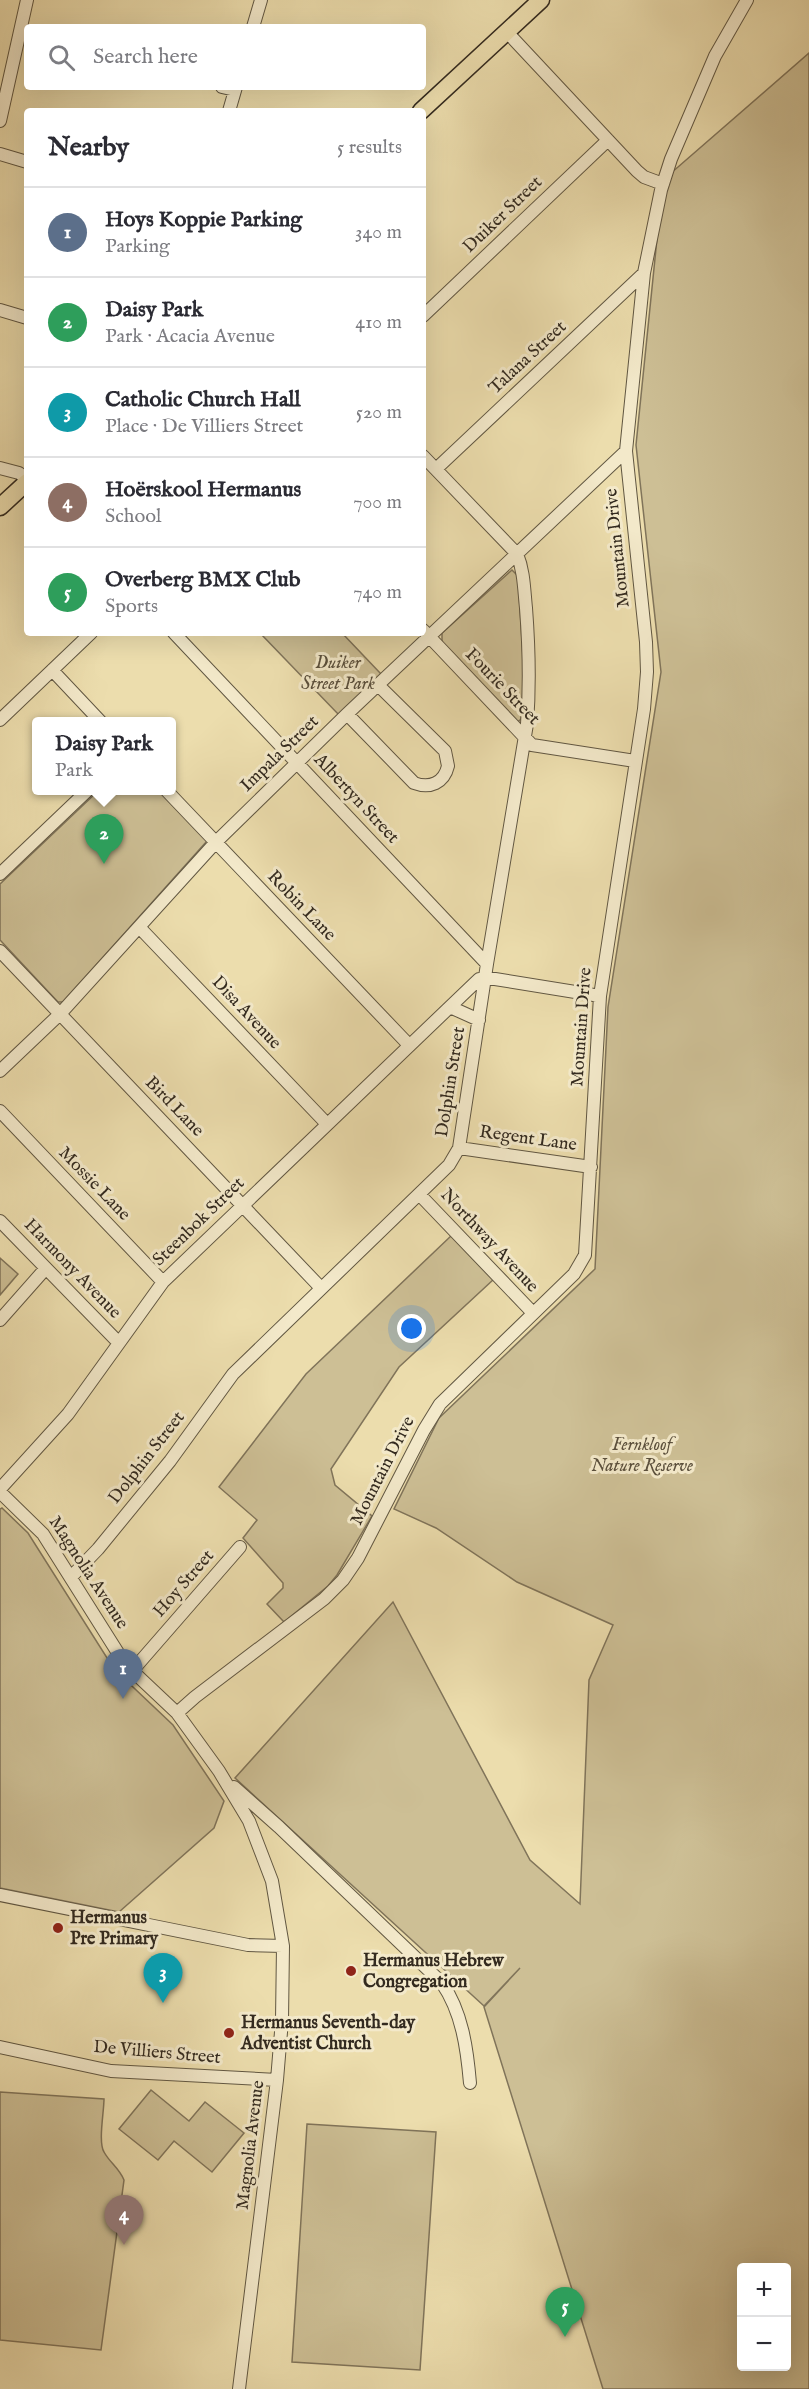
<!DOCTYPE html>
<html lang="en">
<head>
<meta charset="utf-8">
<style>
	:root { --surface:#fff; --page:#f2f2f3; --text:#2b2b33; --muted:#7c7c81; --line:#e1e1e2; --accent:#8f2418 }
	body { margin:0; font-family:"IM FELL English",serif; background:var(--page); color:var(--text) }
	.controls { position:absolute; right:18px; bottom:18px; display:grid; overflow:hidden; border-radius:6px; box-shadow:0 6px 24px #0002 }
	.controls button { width:54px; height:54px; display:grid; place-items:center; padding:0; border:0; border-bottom:2px solid var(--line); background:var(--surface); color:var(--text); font:30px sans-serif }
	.you { position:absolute; left:412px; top:1329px; width:21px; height:21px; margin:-15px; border:4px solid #fff; border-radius:50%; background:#1a73e8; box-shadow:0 0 0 9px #1a73e833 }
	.badge { display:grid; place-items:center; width:39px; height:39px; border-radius:50%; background:var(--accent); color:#fff; font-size:20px; font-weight:700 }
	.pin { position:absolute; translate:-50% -50px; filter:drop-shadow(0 2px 3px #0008) }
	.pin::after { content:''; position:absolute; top:32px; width:21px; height:18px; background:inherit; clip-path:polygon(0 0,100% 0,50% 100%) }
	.popup { position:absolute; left:32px; top:717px; width:144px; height:78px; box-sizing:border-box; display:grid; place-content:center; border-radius:6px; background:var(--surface); filter:drop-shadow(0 2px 4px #0005); font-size:20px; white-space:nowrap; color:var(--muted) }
	.popup b { font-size:22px; color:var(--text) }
	.popup::after { content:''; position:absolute; left:50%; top:100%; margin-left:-12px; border:12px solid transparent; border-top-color:var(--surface) }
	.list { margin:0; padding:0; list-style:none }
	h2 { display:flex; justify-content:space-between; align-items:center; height:78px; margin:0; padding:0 24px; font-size:26px }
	h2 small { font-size:20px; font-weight:400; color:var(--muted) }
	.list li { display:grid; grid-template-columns:39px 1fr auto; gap:18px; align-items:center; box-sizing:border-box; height:90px; padding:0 24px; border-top:2px solid var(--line) }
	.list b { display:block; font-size:22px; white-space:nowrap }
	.list p { margin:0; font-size:20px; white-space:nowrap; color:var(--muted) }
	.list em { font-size:20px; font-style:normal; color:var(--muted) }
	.icon { flex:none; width:33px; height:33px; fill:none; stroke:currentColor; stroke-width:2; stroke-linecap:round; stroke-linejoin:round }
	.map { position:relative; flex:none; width:809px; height:2389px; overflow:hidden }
	.search { position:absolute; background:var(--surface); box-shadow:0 6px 24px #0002; left:24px; top:24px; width:402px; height:66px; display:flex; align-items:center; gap:15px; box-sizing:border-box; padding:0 21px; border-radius:6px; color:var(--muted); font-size:22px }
	.panel { position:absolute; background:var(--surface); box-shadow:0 6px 24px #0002; left:24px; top:108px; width:402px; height:528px; border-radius:6px }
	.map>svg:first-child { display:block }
	.green { fill:#cdbf95; stroke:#80745a; stroke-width:1.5; fill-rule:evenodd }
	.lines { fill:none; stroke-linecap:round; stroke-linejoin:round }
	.minor-casing { stroke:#615742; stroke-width:14 }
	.major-casing { stroke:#332a1f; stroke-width:19 }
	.minor { stroke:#f3e9ca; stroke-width:12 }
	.major { stroke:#ecddad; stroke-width:16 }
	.poi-dot { fill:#8f2418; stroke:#f3e9ca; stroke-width:2 }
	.labels { text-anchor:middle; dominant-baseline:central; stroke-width:6; stroke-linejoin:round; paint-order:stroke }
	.street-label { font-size:18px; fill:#332a1f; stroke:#f3e9ca }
	.park-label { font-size:18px; font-style:italic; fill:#5a4f3c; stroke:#f3e9ca }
	.poi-label { font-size:18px; font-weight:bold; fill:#332a1f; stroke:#f3e9ca; text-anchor:start }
</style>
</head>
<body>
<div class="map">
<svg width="809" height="2389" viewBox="0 0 809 2389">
	<rect width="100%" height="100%" fill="#ecddad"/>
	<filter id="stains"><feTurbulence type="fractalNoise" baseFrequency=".00333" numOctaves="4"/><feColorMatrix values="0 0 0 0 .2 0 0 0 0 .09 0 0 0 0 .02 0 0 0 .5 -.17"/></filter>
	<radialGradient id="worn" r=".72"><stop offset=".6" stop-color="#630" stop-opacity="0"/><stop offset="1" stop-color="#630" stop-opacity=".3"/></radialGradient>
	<path class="green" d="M809,53V2389H603L484,2007L520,1968L484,2006L235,1778L393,1602L530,1860L580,1904L589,1680L613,1625L517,1582L436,1528L394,1509L439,1418L595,1269L608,1007L661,672L636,445L663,180ZM742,2268H786V2366H742Z
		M512,570L518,576L524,674L521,719L519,721H516L442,642V633Z
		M260,633H342L381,674L339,715Z
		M98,791H161L207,841L63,1002H58L0,940V884Z
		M452,1235L494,1279L399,1367L331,1469L335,1485L372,1516L337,1575L328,1586L284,1622L267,1604L283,1588V1583L243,1538L257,1520L219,1487L306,1374Z
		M0,1258L18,1274L0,1295Z
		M2,1508L28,1533L114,1669L173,1725L224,1801L214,1828L119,1912L0,1888V1509Z
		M151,2090L189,2121L205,2102L244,2133L212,2172L174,2141L158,2160L119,2129Z
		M0,2092L104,2099C104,2112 98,2142 104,2152C110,2163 119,2168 124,2180L101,2350L0,2340Z
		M307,2124L436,2132L420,2370L292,2362Z"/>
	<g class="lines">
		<g class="minor-casing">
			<path id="minor" d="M253,27L261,0
				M506,31L637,171L644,177L663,184
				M222,87L235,90
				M229,111L236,87
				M0,121L27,0
				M0,154L27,162
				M0,310L27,318
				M423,316L608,140
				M0,468L19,473L27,479
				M436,469L644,273
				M423,630L532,745L635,761
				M174,633L487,964
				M52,670L101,722
				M347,714L414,783C430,789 444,783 448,766L445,751L378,685
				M0,720L91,633
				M166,790L409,1045
				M0,874L88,790
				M139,927L327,1124
				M0,951L321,1288
				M450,1007L479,1020
				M0,1071L60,1014L216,842L347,714L626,451
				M0,1111L163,1282
				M459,1148L591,1167
				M419,1194L533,1313
				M0,1221L119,1343
				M0,1320L46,1268
				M0,1489L68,1414L163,1282L479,979H495L600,996
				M0,1492L43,1534L125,1664L177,1713L219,1771L249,1821L272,1881L283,1946L282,2020L277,2080L239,2389
				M71,1577L98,1549L170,1461L233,1374L449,1165L459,1148L487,964L527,724C530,685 529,647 526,608C524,589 524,571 517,554L423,456
				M132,1671L240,1547
				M177,1713L195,1697L324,1599L343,1580L358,1558L424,1430L440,1404L574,1274L585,1255L600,996L644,709L647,672L646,642L626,451L644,273L661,190L671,159L715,56L747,0
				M234,1787L279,1827L442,1983C462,2012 467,2048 470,2083
				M0,1895L248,1945L283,1946
				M0,2047L111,2071L277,2080"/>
		</g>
		<g class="major-casing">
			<path id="major" d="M421,111L541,0
				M0,507L27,482"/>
		</g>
		<use href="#minor" class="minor"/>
		<use href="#major" class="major"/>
	</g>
	<g class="poi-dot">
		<circle cx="58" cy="1928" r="6"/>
		<circle cx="351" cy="1971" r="6"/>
		<circle cx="229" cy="2033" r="6"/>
	</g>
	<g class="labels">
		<g class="street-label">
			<text transform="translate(503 215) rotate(-44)">Duiker Street</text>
			<text transform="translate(528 358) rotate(-43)">Talana Street</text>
			<text transform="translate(618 548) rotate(-96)">Mountain Drive</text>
			<text transform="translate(502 687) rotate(46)">Fourie Street</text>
			<text transform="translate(280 754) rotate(-44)">Impala Street</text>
			<text transform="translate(356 799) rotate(47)">Albertyn Street</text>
			<text transform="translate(301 906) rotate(46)">Robin Lane</text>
			<text transform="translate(246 1013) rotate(47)">Disa Avenue</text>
			<text transform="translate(582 1027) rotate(-86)">Mountain Drive</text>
			<text transform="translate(451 1082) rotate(-81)">Dolphin Street</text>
			<text transform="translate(174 1107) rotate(46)">Bird Lane</text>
			<text transform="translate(528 1139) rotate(8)">Regent Lane</text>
			<text transform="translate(94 1184) rotate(46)">Mossie Lane</text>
			<text transform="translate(199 1222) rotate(-44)">Steenbok Street</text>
			<text transform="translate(489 1241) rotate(47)">Northway Avenue</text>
			<text transform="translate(72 1269) rotate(46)">Harmony Avenue</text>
			<text transform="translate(147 1458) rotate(-52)">Dolphin Street</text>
			<text transform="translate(383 1471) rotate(-63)">Mountain Drive</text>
			<text transform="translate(88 1573) rotate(57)">Magnolia Avenue</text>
			<text transform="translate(184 1584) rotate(-49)">Hoy Street</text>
			<text transform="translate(157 2053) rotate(5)">De Villiers Street</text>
			<text transform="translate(251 2145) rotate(-83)">Magnolia Avenue</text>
		</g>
		<g class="park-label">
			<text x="338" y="663">Duiker<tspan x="338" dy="21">Street Park</tspan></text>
			<text x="642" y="1445">Fernkloof<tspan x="642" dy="21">Nature Reserve</tspan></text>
		</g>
		<g class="poi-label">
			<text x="70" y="1918">Hermanus<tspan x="70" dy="21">Pre Primary</tspan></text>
			<text x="363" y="1961">Hermanus Hebrew<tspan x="363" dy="21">Congregation</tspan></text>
			<text x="241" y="2023">Hermanus Seventh-day<tspan x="241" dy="21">Adventist Church</tspan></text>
		</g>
	</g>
	<rect width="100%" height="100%" filter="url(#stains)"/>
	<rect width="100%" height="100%" fill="url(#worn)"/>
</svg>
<div class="controls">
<button>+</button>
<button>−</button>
</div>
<div class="you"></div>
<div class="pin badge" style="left:123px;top:1699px;background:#5c6f8a">1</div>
<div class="pin badge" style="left:104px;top:864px;background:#2e9e5b">2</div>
<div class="popup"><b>Daisy Park</b>Park</div>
<div class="pin badge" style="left:163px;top:2003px;background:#0f9aa8">3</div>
<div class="pin badge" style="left:124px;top:2245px;background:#8d6e63">4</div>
<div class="pin badge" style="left:565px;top:2337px;background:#2e9e5b">5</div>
<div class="search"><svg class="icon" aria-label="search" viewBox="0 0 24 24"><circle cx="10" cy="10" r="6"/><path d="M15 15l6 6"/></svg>Search here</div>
<section class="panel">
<h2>Nearby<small>5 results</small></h2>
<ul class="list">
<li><span class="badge" style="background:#5c6f8a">1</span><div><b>Hoys Koppie Parking</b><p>Parking</p></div><em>340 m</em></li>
<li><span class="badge" style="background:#2e9e5b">2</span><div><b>Daisy Park</b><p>Park · Acacia Avenue</p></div><em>410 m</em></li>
<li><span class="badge" style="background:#0f9aa8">3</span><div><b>Catholic Church Hall</b><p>Place · De Villiers Street</p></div><em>520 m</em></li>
<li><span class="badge" style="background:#8d6e63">4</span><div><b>Hoërskool Hermanus</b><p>School</p></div><em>700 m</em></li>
<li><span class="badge" style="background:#2e9e5b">5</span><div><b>Overberg BMX Club</b><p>Sports</p></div><em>740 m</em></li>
</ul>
</section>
</div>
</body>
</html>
